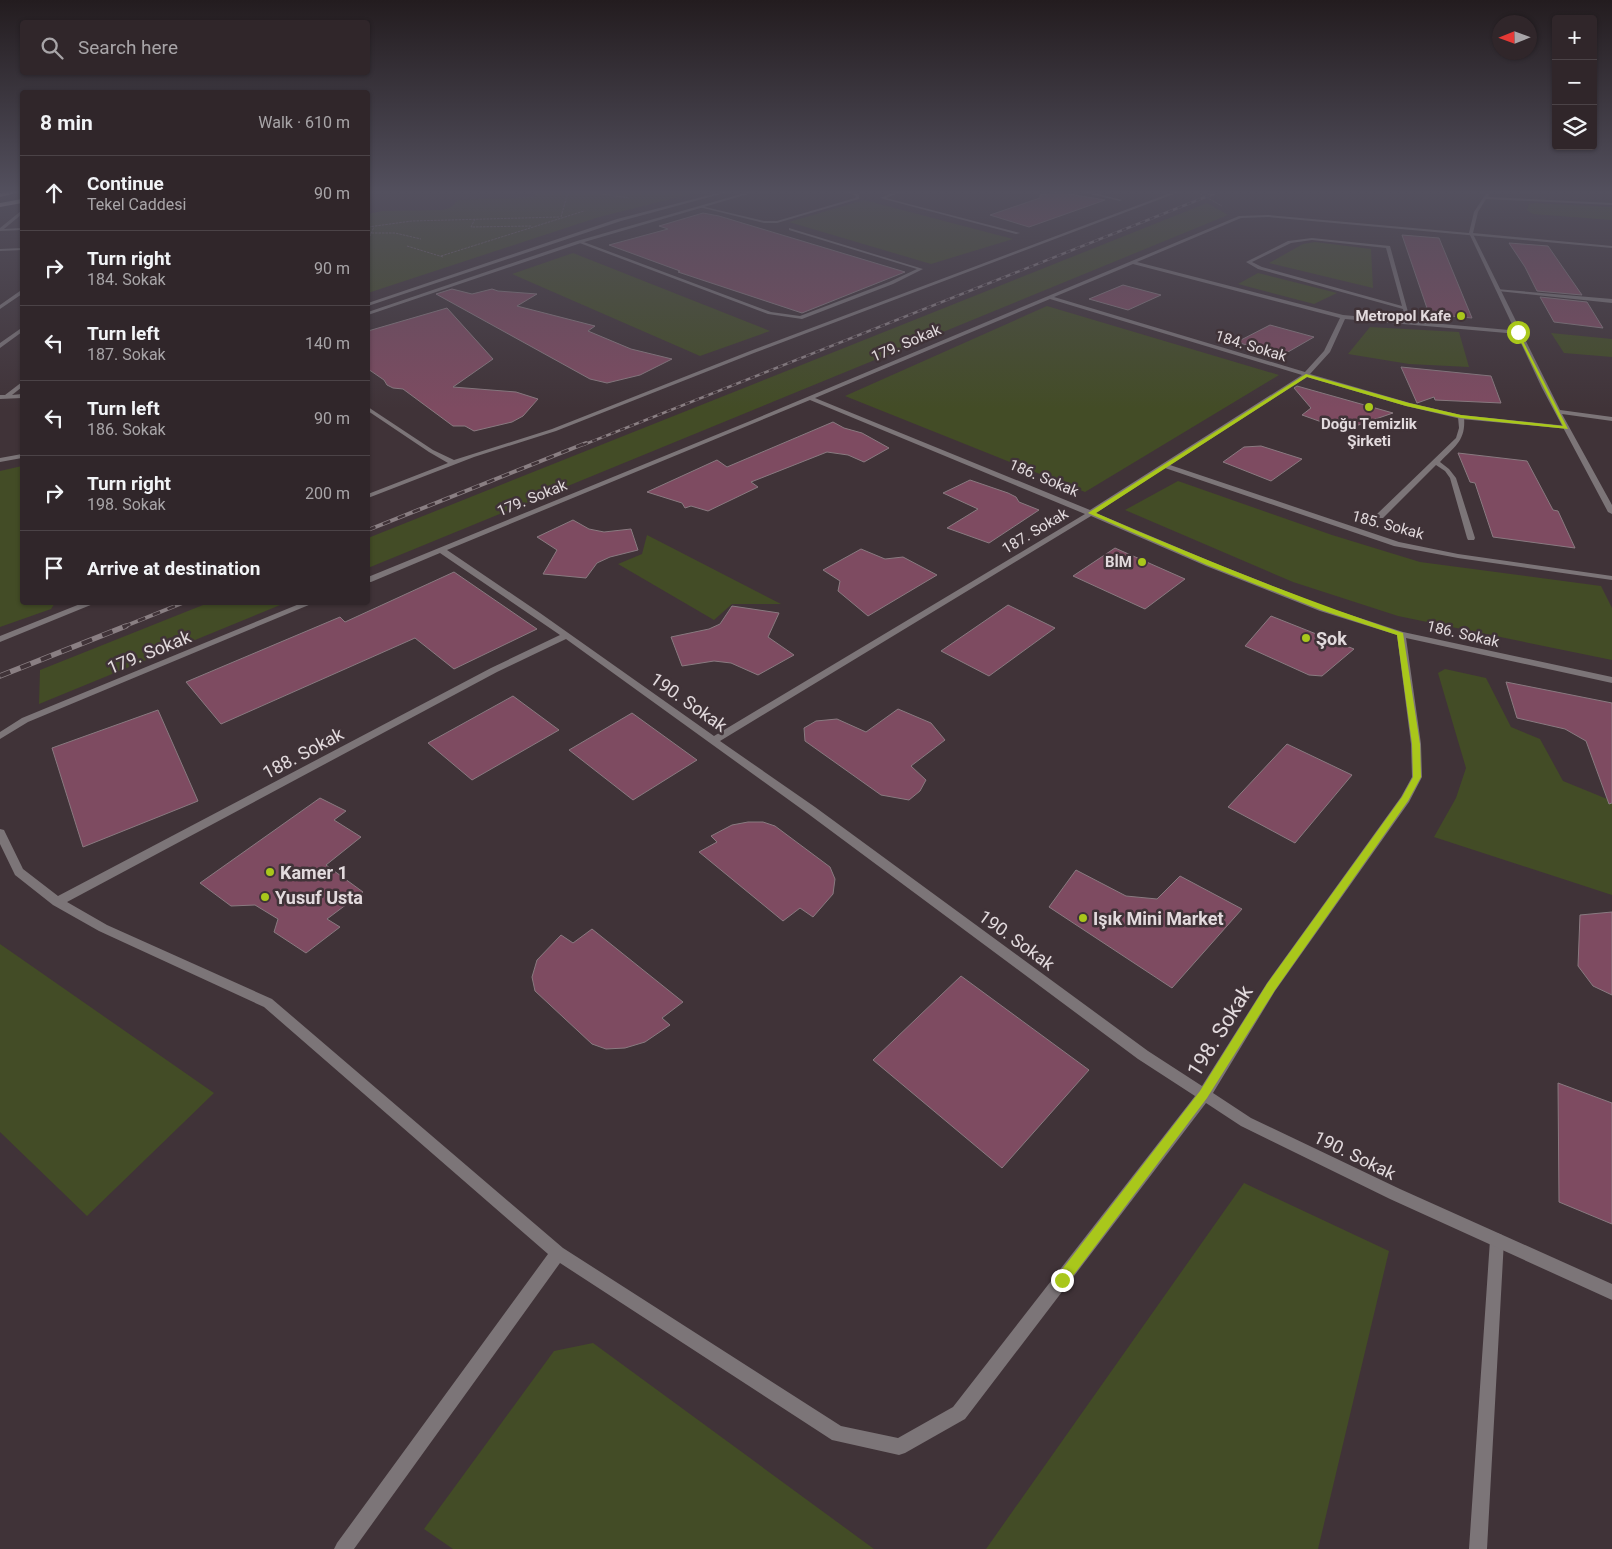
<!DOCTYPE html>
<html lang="en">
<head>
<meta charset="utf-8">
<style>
	:root { --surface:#30262a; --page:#382e32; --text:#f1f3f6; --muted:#a8a5a8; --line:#4b4347 }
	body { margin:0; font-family:Roboto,sans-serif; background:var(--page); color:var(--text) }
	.controls { position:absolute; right:15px; top:15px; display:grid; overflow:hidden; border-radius:5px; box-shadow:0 1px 4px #0004 }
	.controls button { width:45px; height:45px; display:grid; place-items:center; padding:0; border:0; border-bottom:1px solid var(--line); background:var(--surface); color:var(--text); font:25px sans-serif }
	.compass { position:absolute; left:1492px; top:15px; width:45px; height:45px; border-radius:50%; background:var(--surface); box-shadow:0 1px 4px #0004; rotate:269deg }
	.stop { position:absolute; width:15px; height:15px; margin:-11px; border:4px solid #a9c71b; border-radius:50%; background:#fff }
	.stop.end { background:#a9c71b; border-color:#fff; box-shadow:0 1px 5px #0008 }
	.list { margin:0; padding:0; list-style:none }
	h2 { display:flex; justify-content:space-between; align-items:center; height:65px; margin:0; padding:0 20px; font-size:21px }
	h2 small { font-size:16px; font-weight:400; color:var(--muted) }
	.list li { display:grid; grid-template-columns:32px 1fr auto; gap:15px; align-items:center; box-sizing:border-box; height:75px; padding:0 20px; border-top:1px solid var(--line) }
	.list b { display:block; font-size:19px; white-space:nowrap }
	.list p { margin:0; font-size:16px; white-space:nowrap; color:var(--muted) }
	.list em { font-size:16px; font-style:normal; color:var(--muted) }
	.icon { flex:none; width:28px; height:28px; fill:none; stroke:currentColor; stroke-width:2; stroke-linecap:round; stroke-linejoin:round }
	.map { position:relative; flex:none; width:1612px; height:1549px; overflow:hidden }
	.search { position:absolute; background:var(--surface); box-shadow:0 1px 4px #0004; left:20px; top:20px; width:350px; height:55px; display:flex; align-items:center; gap:12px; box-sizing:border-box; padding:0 18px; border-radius:5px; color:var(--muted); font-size:19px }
	.panel { position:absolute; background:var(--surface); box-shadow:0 1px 4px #0004; left:20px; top:90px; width:350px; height:515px; border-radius:5px }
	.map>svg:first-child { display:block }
	.green { fill:#434c26 }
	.building { fill:#7e4b61; stroke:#897a80 }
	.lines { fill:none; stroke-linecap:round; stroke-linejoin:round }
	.path { stroke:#766b6f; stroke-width:1; stroke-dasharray:2.5 1; stroke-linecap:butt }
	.service { fill:#7c7578; fill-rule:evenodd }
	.minor { fill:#7c7578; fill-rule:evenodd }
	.tertiary { fill:#7c7578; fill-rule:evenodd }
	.trunk { fill:#cebfc4; fill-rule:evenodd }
	.rail-far2-casing { stroke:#8a7f83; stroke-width:2.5 }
	.rail-far1-casing { stroke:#8a7f83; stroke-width:4 }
	.rail-casing { stroke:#8a7f83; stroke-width:5.5 }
	.rail-far2 { stroke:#403338; stroke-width:2; stroke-dasharray:5; stroke-linecap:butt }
	.rail-far1 { stroke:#403338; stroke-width:2.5; stroke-dasharray:8; stroke-linecap:butt }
	.rail { stroke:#403338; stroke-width:4; stroke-dasharray:11; stroke-linecap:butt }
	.route { fill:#a9c71b }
	.poi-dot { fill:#a9c71b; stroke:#403338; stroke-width:2 }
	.labels { text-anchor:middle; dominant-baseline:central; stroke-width:5; stroke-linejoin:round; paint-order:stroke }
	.far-poi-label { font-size:15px; font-weight:bold; fill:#e2dadd; stroke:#403338; text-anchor:end }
	.far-street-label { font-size:15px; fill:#e2dadd; stroke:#403338 }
	.poi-label { font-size:18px; font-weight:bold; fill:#e2dadd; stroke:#403338; text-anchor:start }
	.street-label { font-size:18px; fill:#e2dadd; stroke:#403338 }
	.near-street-label { font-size:21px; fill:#e2dadd; stroke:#403338 }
</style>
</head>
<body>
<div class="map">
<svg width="1612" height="1549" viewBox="0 0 1612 1549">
	<rect width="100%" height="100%" fill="#403338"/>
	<path class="green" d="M537,192H699L599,217L368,293V214L383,211L442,210L450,208L458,200L535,197Z
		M864,200L1013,239L931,264L789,222Z
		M1207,203L1228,215L368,568V538Z
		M1535,203L1612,207V220L1533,214L1527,210L1529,204Z
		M1315,242L1371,249L1373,288L1269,263L1303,244Z
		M573,253L770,331L700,356L512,274Z
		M1258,273L1337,293L1314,304L1238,284Z
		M1047,306L1279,375L1085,492L845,396Z
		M1370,327L1459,332L1469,367L1409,364L1348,354Z
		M1551,333L1612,339V357L1564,353Z
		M22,466V602L55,603L51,609L0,627V471Z
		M1178,481L1332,535L1420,562L1601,586L1612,608V660L1398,616L1293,582L1125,510Z
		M647,535L781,604H732L714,620L618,564L642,554Z
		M208,603H285L39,704L40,670Z
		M1445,669L1486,678L1511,727L1540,739L1563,781L1612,801V895L1434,837L1456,798L1466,768L1438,673Z
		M0,944L214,1093L87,1216L0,1132Z
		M1244,1183L1389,1251L1318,1549H986Z
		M593,1343L874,1549H453L424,1529L554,1351Z"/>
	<path class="building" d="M1057,192L1105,200L1029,227L990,215L1040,198V195Z
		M703,213L719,216L905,272L802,313L678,272L680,271L609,245L668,229L659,226Z
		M1402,235L1439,238L1472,318L1429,314Z
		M1509,243L1548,246L1582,295L1537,291L1525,267Z
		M1123,285L1161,295L1128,310L1089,299Z
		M452,289L472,294L492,289L498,291L537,294L517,306L595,326L588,331L631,349L672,359L640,375L607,383L590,379L436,294Z
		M1540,297L1587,302L1603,328L1554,322Z
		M447,308L493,359L453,387L516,392L538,399L523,416L512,422L474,431L465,426H453L403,389L393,388L387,385L384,380L368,369V331Z
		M1270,325L1314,337L1281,356L1237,342Z
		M1401,367L1491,376L1501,403L1435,400L1434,397L1417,403Z
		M1297,386L1393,413L1344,430L1302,415L1311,408L1294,388Z
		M833,422L844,428L862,433L889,448L864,462L848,455L827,452L751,482L758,487L708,511L691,506L685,508L682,503L647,492L717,460L727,467Z
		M1261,446L1302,459L1271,481L1223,462L1244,447Z
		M1458,453L1527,461L1553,510L1558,511L1575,548L1493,537L1475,483L1470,482Z
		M970,480L1008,493L1016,497L1019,502L1039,510L989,543L947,528L978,509L943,493Z
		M573,520L589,529L604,532L631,529L638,550L610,557L597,563L586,578L543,574L557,550L537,537Z
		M1115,548L1185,579L1145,609L1073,576Z
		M861,549L885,559L903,557L937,575L868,616L838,591L840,581L823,570Z
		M454,572L537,629L454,669L415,638L221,724L186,682L340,617L345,622Z
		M1008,605L1055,628L989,676L941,651Z
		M732,606L779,613L768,637L794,655L758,675L731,663L714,661L682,666L671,637L709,629L720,624Z
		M1271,616L1354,649L1322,676L1309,675L1245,646Z
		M1506,682L1612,703V803L1609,804L1586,741L1565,729L1517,718Z
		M513,696L559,730L472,780L428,743Z
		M898,709L931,723L945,740L911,766L926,780L920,791L909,800L881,795L805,741L804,728L816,721L837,719L866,732Z
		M158,710L198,801L83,847L52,748Z
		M632,713L697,760L633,800L569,750Z
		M1287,744L1352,775L1295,843L1228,807Z
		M320,798L346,811L334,820L361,837L326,865L363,892L327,919L340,927L306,953L274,932L278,919L255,905L231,906L200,883Z
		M748,822H763L775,826L830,867L835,879L833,894L813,917L800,908L783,921L699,852L717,842L711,836L732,825Z
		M1076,870L1126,896L1157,899L1180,876L1242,909L1172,988L1049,907Z
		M1612,912V995L1593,986L1578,966L1580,915Z
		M592,929L683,1002L662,1018L670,1025L645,1042L625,1048L606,1049L592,1044L535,991L532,977L537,960L561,935L573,943Z
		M961,976L1089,1070L1002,1168L873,1060Z
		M1558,1083L1612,1103V1224L1559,1202Z"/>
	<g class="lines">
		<path class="path" d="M588,192L629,198
			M1197,192L1222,206
			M561,217L568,192
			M475,219L471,227L532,226
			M368,227L412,221L559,217
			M368,233H395L421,239
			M368,240L374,227
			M407,246L443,257
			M441,256L584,211"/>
		<path class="service" d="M848,192H853L859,195V199L777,223H764L699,207L701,206L764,221H777L855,198L856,196Z
			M895,192H901L886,198L1020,233L1016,234L880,198Z
			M1082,192H1090L1122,200L1120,201Z
			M789,228L923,269L893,284L802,319L768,314L577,242L581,241L771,312L800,316L889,282L917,269L789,230Z
			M1312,238L1390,246L1411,323L1406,322L1403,309L1258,269L1246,262L1288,241ZM1312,240L1386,248L1402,306L1262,267L1252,262L1291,243Z
			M1461,415L1464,417C1466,441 1455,446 1440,462L1449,469L1456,478L1475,538L1474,540H1468L1467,538L1450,478L1445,471L1436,465L1383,518H1377V514L1456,438L1459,428L1458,417Z
			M1497,1233L1502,1235L1504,1240L1487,1549H1469L1490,1240L1492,1235Z"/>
		<path class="minor" d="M1173,192H1179L754,353L556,431L474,457L368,498V494L448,463L429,452L368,411V407L433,450L454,460L552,429L750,351Z
			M1487,192H1491L1488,197L1612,203V205L1486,199L1478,212L1473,233L1612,246V248L1268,217L1241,218L1137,262L1343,315L1520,331L1521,332L1518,334L1345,319L1330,352L1310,374L1410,403L1461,415L1567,426L1569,427V429L1461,419L1406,406L1307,377L1170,465L1399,542L1458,554L1612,576V580L1458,558L1394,546L1165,468L1096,513L1212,562L1326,607L1403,632L1612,677V683L1406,638L1421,744L1422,777L1409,802L1275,991L1213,1093L1251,1118L1400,1189L1612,1284V1300L1390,1199L1241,1126L1206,1103L965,1419L905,1453L899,1455L832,1440L560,1263L354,1549H334L337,1543L548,1254L264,1007L99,931L53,905L15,875L0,844V829L4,830L23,869L58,896L491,668L560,635L440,553L371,582H368V577L755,419L1239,216L1268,215L1469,233L1474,212ZM1133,264L1340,318L1324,351L1305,372L1054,297ZM1050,299L1302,375L1090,510L815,398ZM810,400L1085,514L714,736L540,613L447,550ZM1091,516L1206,566L1320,611L1397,635L1411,744L1412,777L1401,797L1267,983L1202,1086L1148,1051L815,807L720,741ZM566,639L807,813L1138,1059L1195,1096L953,1407L898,1438L841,1426L563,1248L272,999L107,925L67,902L497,672Z
			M21,211H22V214L4,229L22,228V230L0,231V228Z
			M22,248V250L0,251V249Z
			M1496,289L1612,299V303L1498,291Z
			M20,291H22V294L0,309V305Z
			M20,329H22V332L0,348V343Z
			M22,382V387L12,395L22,394V398L0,399V395H5Z
			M85,602H98L0,642V636Z
			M304,602H316L28,722L0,739V732L22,718Z"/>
		<path class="tertiary" d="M721,192H728L621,221L368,306V303L617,219Z
			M748,192H755L581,243L368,315V312L577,241Z
			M1469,233L1473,234L1560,410L1612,417V421L1562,414L1612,505V514L1608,512L1542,388Z
			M22,454V458L0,462V458Z"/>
		<path class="trunk" d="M7,192H20L0,197V193Z
			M22,199V203L0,207V203Z"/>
		<g class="rail-far2-casing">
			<path id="rail-far2" d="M583,445L1218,192"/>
		</g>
		<g class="rail-far1-casing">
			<path id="rail-far1" d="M368,530L586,443
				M123,627L185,602"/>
		</g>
		<g class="rail-casing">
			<path id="rail" d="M0,676L126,626"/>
		</g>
		<use href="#rail-far2" class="rail-far2"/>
		<use href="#rail-far1" class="rail-far1"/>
		<use href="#rail" class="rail"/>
	</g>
	<linearGradient id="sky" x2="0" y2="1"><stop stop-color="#231c1f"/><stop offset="0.47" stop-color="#53505e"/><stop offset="1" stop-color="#53505e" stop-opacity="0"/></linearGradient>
	<rect width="1612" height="409" fill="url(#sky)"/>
	<path class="route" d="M1518,331L1568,429L1461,418L1406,406L1307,377L1096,513C1197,557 1298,598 1403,633L1420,744L1421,777L1408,801L1275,990L1207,1098L1066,1285L1062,1286L1057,1285L1055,1280L1057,1276L1200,1091L1267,984L1402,797L1413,777L1412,744L1397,635L1321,610L1207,565L1088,513L1306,374L1409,403L1461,415L1563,426L1516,332Z"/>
	<g class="poi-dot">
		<circle cx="1461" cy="316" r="5"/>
		<circle cx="1369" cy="407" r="5"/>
		<circle cx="1142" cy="562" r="5"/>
		<circle cx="1306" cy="638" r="5"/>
		<circle cx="270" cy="872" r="5"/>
		<circle cx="265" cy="897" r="5"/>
		<circle cx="1083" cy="918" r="5"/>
	</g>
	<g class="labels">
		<g class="far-poi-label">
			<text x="1451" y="316">Metropol Kafe</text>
			<text x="1369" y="424" text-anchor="middle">Doğu Temizlik<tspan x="1369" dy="17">Şirketi</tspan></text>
			<text x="1132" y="562">BİM</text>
		</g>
		<g class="far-street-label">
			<text transform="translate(906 343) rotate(-23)">179. Sokak</text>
			<text transform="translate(1251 346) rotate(17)">184. Sokak</text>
			<text transform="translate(1044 478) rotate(23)">186. Sokak</text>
			<text transform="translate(532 498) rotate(-22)">179. Sokak</text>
			<text transform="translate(1388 525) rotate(15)">185. Sokak</text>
			<text transform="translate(1035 531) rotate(-31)">187. Sokak</text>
			<text transform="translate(1463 634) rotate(13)">186. Sokak</text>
		</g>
		<g class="poi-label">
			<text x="1316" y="638">Şok</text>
			<text x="280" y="872">Kamer 1</text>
			<text x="275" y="897">Yusuf Usta</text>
			<text x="1093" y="918">Işık Mini Market</text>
		</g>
		<g class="street-label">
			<text transform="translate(149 652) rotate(-22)">179. Sokak</text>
			<text transform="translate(689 702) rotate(35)">190. Sokak</text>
			<text transform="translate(303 753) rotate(-28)">188. Sokak</text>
			<text transform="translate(1017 940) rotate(36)">190. Sokak</text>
			<text transform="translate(1355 1155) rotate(26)">190. Sokak</text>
		</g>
		<g class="near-street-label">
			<text transform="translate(1220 1031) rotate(-58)">198. Sokak</text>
		</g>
	</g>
</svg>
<div class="controls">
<button>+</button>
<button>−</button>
<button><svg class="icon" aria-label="layers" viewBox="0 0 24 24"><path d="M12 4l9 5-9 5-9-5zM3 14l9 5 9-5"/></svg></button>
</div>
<svg class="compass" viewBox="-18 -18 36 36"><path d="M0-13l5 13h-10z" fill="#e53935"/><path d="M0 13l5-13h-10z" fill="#a8a5a8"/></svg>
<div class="stop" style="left:1518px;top:332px"></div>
<div class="stop end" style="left:1062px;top:1280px"></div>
<div class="search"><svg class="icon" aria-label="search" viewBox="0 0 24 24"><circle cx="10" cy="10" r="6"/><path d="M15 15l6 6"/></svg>Search here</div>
<section class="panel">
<h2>8 min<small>Walk · 610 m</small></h2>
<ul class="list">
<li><svg class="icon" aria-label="ahead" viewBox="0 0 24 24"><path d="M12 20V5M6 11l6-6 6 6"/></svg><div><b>Continue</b><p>Tekel Caddesi</p></div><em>90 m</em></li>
<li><svg class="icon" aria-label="right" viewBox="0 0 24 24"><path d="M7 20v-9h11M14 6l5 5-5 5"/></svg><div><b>Turn right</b><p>184. Sokak</p></div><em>90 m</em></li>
<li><svg class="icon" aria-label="left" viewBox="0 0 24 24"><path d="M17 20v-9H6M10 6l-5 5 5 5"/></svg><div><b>Turn left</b><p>187. Sokak</p></div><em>140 m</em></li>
<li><svg class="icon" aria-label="left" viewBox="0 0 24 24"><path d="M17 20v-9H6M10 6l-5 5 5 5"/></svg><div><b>Turn left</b><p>186. Sokak</p></div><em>90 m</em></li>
<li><svg class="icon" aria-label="right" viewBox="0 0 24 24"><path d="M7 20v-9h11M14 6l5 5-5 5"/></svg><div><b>Turn right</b><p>198. Sokak</p></div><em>200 m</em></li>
<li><svg class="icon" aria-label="arrive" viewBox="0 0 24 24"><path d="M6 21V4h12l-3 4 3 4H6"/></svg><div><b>Arrive at destination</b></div></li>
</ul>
</section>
</div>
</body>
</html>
